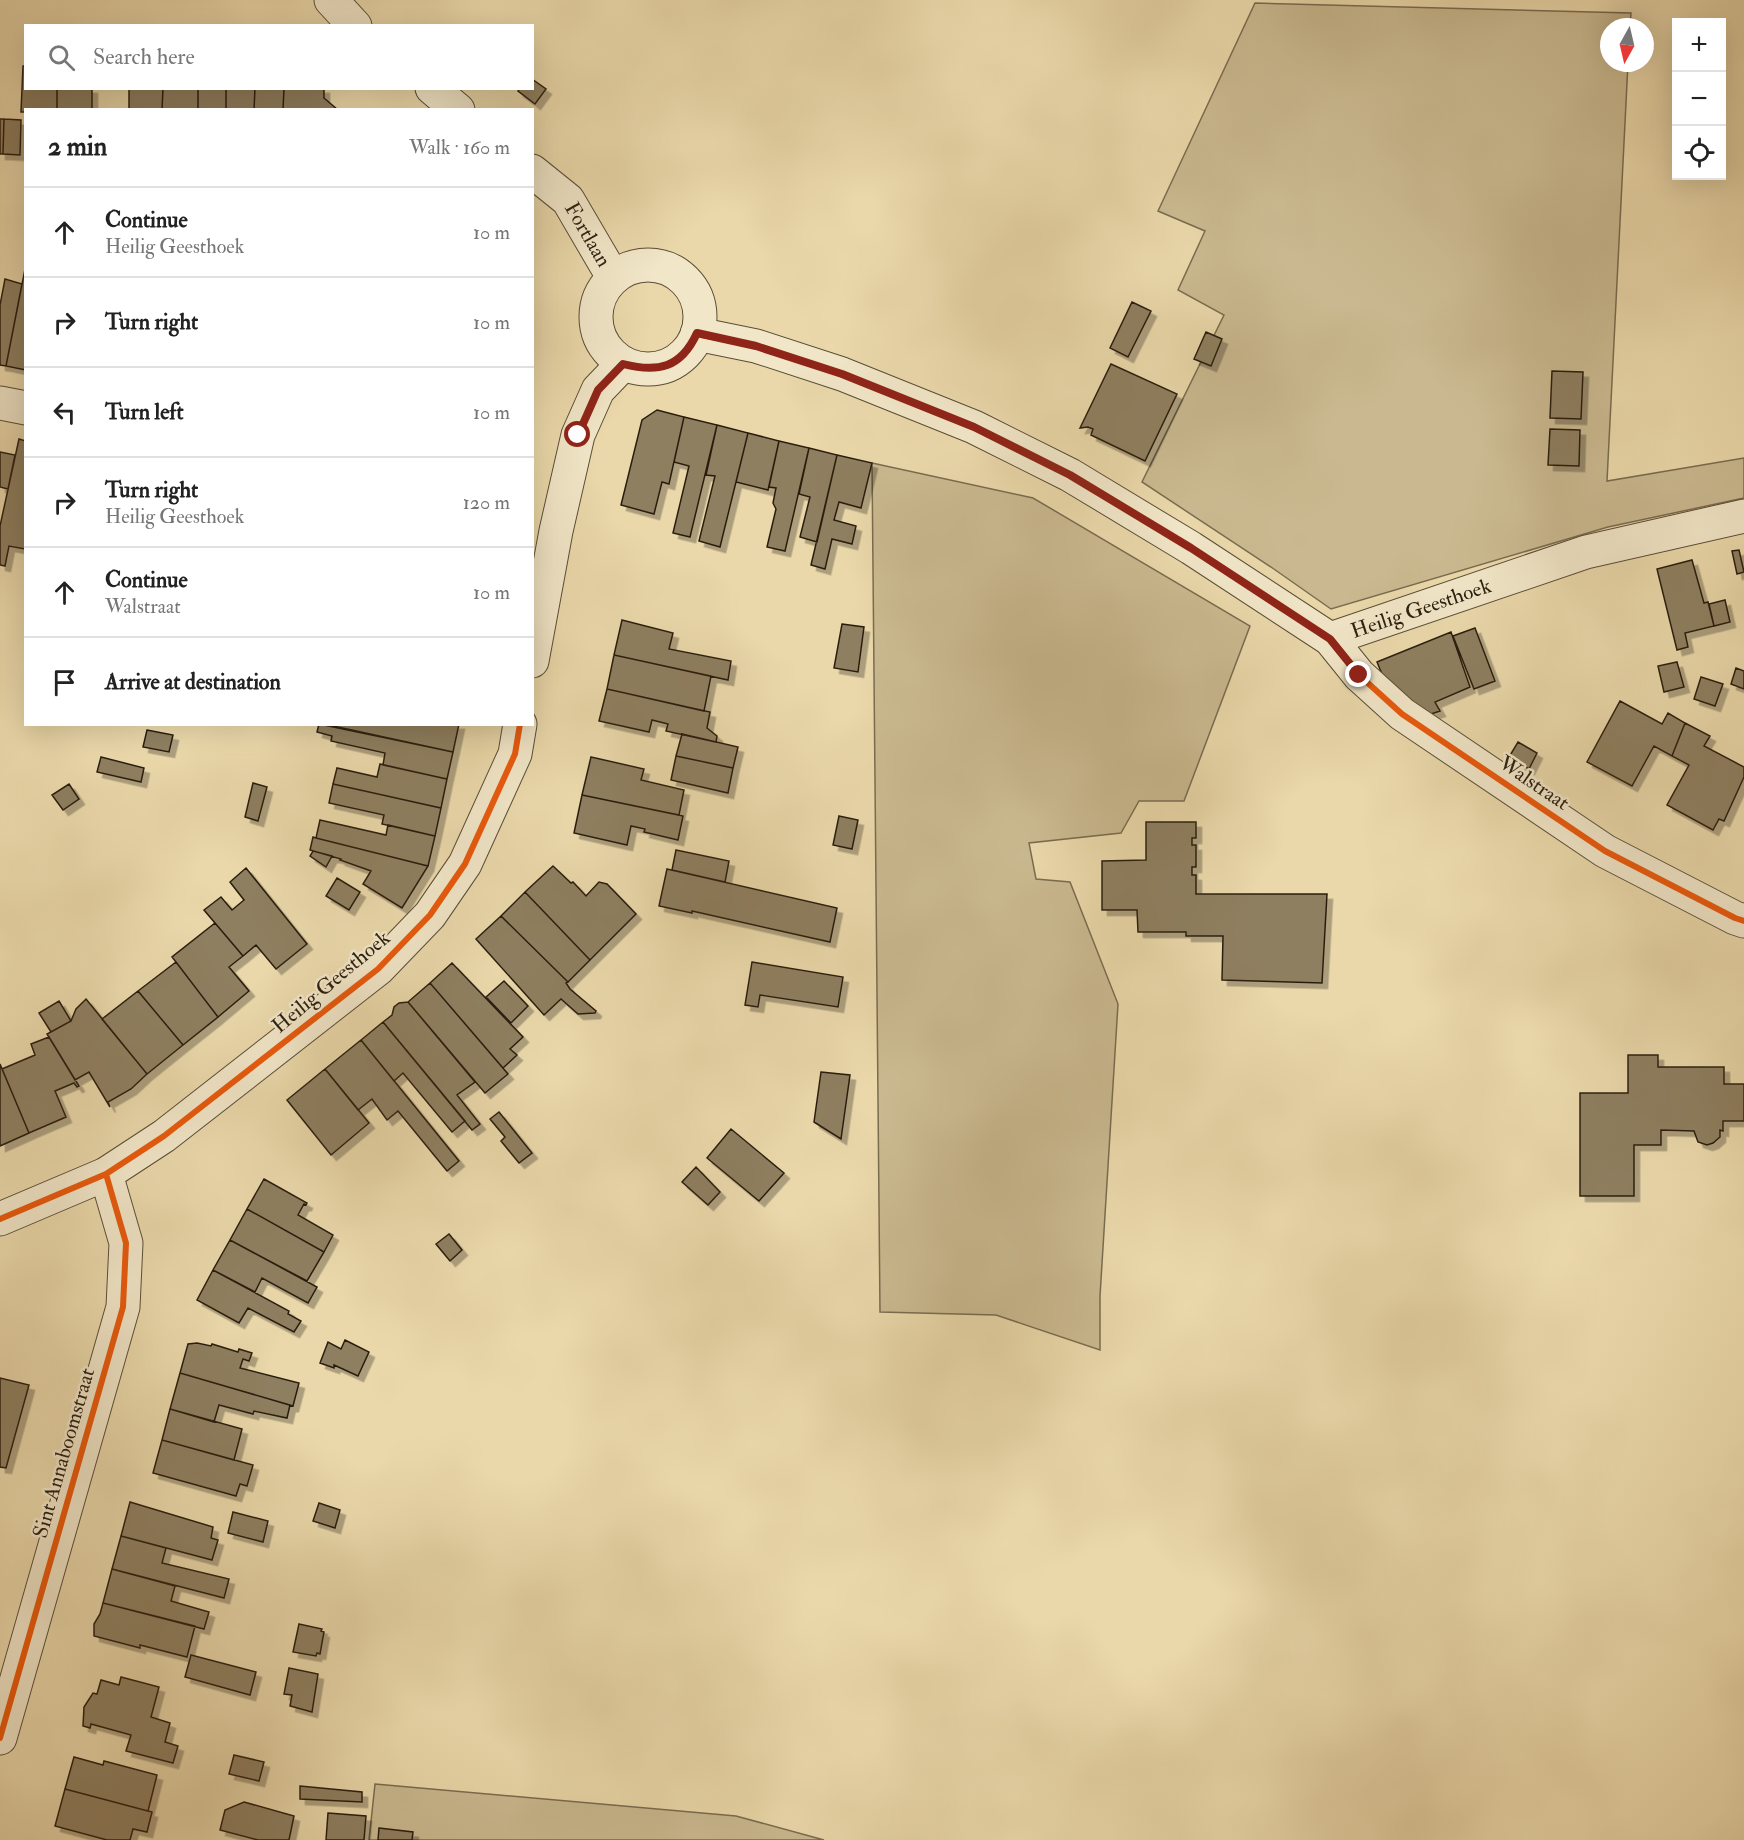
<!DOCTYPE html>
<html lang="en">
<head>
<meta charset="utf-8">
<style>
	:root { --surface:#fff; --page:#f2f2f2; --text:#222; --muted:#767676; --line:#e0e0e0 }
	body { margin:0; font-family:"IM FELL Double Pica",serif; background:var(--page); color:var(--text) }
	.controls { position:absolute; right:18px; top:18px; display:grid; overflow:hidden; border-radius:0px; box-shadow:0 6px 24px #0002 }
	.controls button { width:54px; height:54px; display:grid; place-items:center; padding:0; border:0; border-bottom:2px solid var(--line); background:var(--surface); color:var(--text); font:30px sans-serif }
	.compass { position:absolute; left:1600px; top:18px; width:54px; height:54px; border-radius:50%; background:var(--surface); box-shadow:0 6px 24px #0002; rotate:188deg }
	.stop { position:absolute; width:18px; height:18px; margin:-14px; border:4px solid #8f2418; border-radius:50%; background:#fff }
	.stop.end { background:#8f2418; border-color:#fff; box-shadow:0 2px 6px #0008 }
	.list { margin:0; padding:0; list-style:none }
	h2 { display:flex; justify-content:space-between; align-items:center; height:78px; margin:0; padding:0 24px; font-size:26px }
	h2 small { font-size:20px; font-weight:400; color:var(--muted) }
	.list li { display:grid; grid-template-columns:39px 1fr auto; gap:18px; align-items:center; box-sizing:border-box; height:90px; padding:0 24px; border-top:2px solid var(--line) }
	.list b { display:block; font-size:22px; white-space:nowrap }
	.list p { margin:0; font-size:20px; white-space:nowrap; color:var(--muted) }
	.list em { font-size:20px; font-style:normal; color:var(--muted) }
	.icon { flex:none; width:33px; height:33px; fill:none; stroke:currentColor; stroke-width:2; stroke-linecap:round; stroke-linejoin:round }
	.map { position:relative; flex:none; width:1744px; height:1840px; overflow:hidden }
	.search { position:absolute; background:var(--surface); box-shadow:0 6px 24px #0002; left:24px; top:24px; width:510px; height:66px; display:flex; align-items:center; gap:15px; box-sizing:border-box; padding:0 21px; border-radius:0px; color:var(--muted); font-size:22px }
	.panel { position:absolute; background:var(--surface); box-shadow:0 6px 24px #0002; left:24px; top:108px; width:510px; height:618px; border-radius:0px }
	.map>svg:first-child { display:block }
	.green { fill:#cab990; stroke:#7a6c50; stroke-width:1.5 }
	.building { fill:#8e7f60; stroke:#2b1f10; stroke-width:1.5; filter:url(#shadow) }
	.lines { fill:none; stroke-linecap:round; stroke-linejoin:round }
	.street-casing { stroke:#5b4d36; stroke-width:35 }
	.street { stroke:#f1e6c8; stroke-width:33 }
	.cycleway-casing { stroke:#f1e6c8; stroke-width:10 }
	.cycleway { stroke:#e8590c; stroke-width:6 }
	.route { stroke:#8f2418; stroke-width:8 }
	.labels { text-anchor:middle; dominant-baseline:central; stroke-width:5; stroke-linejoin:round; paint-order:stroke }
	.street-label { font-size:21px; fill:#2b1f10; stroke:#f1e6c8 }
</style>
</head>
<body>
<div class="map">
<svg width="1744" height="1840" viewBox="0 0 1744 1840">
	<defs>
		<filter id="shadow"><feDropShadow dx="5.5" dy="5.5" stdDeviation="0" flood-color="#0004"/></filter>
	</defs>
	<rect width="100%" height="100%" fill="#ead8aa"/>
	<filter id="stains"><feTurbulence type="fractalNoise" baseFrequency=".00333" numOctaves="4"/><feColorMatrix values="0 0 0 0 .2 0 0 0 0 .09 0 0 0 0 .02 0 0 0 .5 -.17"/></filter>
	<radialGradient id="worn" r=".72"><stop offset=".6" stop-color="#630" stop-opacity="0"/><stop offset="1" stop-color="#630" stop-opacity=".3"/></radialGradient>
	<path class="green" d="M1255,3L1631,13L1630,27H1609V63H1628L1607,481L1744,458V498L1608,527L1331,609L1271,567L1142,482L1224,315L1178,290L1205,231L1158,211Z
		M872,463L1033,498L1250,626L1184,801H1139L1121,833L1029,843L1036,879L1070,882L1118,1004L1100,1296V1350L996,1315L880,1312Z
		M375,1784L736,1816L824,1840H369Z"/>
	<path class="building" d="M23,66H26V88H57V110H26V112H21Z
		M532,79L546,89L535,104L518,91L520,88H532Z
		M57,88H92V110H57Z
		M129,88H163L162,110H129Z
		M163,88H198V110H162Z
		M198,88H226V110H198Z
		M226,88H255L254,110H226Z
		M255,88H284L283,110H254Z
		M284,88H324V98L338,110H283Z
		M0,119H4L3,154H0Z
		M4,119L21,120L20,155L3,154Z
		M26,264V370L6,366Z
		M5,279L22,284L6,366L0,365V305Z
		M1132,302L1151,311L1128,357L1110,348Z
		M1206,332L1222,339L1211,366L1194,359Z
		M1111,364L1177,394L1145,461L1091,435L1093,429L1088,427L1080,428Z
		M1552,371L1583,372L1581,419L1550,418Z
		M657,410L684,417L669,484L662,482L654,514L621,505L642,420Z
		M684,417L717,425L690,537L673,533L689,466L674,462Z
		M717,425L748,433L720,547L699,541L715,476L706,475Z
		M1550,429L1580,430L1579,466L1548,465Z
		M748,433L779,441L768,490L736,482Z
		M19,439L26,441V546L25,549L9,546L5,566L0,565V526Z
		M779,441L809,448L785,551L767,547L776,509L773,503L776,488L769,487Z
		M809,448L837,455L817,542L800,537L810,497L799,494Z
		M0,452L15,455L8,489L0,487Z
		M837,455L872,463L861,508L839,502L834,520L856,526L852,544L832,539L825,569L811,565Z
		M1739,550L1744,572L1737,574L1732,551Z
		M1692,560L1704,603L1708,602L1714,626L1685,633L1688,647L1677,650L1657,569Z
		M1725,600L1730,622L1714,626L1709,604Z
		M622,620L673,633L669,649L731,661L728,680L614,655Z
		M842,624L864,627L858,672L834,668Z
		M1475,628L1495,681L1474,689L1453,636Z
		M1451,632L1470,687L1435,702L1440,711L1431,714L1388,689L1377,662Z
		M614,655L711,676L704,711L607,689Z
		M1677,662L1684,687L1664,692L1658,666Z
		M1736,668L1744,671V689L1731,684Z
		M1701,677L1723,684L1715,706L1694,699Z
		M607,689L710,712L707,728L717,736L716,742L666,731L668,724L652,720L649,732L599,721Z
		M1620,701L1662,724L1668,713L1685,723L1672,756L1654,746L1632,786L1587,762Z
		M1685,723L1710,736L1704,746L1744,767V777L1724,821L1719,819L1713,830L1667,805L1689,765L1672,756Z
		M319,724L453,752L447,779L383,765L385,753L331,741L332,736L317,732Z
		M324,724H459L453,752Z
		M147,730L173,735L169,752L143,747Z
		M682,734L738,747L733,768L676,756Z
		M1518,742L1537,753L1529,769L1509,757Z
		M676,756L733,768L728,793L671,780Z
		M101,757L144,768L141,782L97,772Z
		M591,757L644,769L641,780L684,790L679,815L582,795Z
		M380,764L447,779L441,808L333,784L337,768L377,777Z
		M253,783L267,787L258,821L245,817Z
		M69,784L79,799L63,810L52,795Z
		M333,784L441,808L435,836L382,824L384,815L329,803Z
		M582,795L683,816L678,840L644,832L645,829L631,826L627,845L574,833Z
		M839,816L858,820L852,849L833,845Z
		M320,820L386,835L388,825L435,836L428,866L316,838Z
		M1146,822H1196V838H1192V845H1196V867H1192V875H1196V894H1327L1322,983L1222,980L1223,936H1186V932H1138L1137,910H1102V861L1146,860Z
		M313,837L316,838L428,866L402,908L363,884L371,871L340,860L341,859L310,850Z
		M676,850L729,861L725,882L672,870Z
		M313,851L332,856L326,867L310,856Z
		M553,866L571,883L573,882L586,896L599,882L607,884L636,914L590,960L525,892Z
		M246,868L307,944L276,969L256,945L243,956L204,910L221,897L232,910L244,900L230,882Z
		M667,869L837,908L830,942L692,911V913L659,906Z
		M337,878L360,892L349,910L326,896Z
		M525,892L590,960L568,982L501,916Z
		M501,916L568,982L566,983L570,989L596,1011L595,1013L578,1014L561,999L544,1015L476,939Z
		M215,923L243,956L229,967L249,991L218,1017L172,957Z
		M176,962L218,1017L183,1045L138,991Z
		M752,962L843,977L838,1007L760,995L758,1007L745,1005Z
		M452,963L523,1037L510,1049L517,1055L503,1068L430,983Z
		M504,981L528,1006L511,1023L486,997Z
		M430,983L508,1074L485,1093L408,1002Z
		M138,991L183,1045L147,1074L102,1019Z
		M86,999L147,1074L131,1089L108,1102L110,1107L89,1072L75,1080L47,1034L71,1021L76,1009Z
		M59,1001L71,1021L51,1032L39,1013Z
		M408,1002L475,1082L457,1095L480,1124L472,1130L383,1022L392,1015L394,1007L399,1003Z
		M383,1022L465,1121L452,1132L403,1073L394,1081L361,1040Z
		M49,1037L79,1086L77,1087L74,1083L55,1091L66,1117L29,1133L2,1069L35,1055L31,1044Z
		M361,1040L459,1161L447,1171L398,1111L387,1120L372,1099L358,1110L325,1069Z
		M1628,1055H1658V1067H1724V1084H1744V1121H1723V1131L1720,1130V1137L1713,1143L1707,1145L1698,1142L1694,1131L1661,1130V1145H1634V1196H1580V1093H1628Z
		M0,1064L29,1133L0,1146Z
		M325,1069L369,1123L331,1155L287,1100Z
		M821,1072L850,1075L841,1139L814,1122Z
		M499,1112L532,1153L519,1163L501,1141L505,1137L490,1119Z
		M731,1129L784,1173L759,1201L707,1158Z
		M696,1167L720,1192L708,1205L682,1182Z
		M264,1179L307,1203L306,1205L304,1204L298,1215L333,1235L324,1252L247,1209Z
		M247,1209L324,1252L307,1281L230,1240Z
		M449,1234L462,1250L450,1261L436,1244Z
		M230,1240L317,1287L308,1303L262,1278L255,1292L213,1270Z
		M213,1270L289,1311L288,1314L301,1321L294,1332L248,1308L239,1323L197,1300Z
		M345,1340L369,1352L358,1376L334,1365V1368L320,1363L328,1342L341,1349Z
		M197,1343L211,1346L212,1344L238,1352L239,1349L252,1353L249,1361L243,1359L240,1368L299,1383L293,1406L180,1373L188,1344Z
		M180,1373L290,1405L287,1418L254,1411L253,1414L219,1405L214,1422L170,1409Z
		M0,1378L29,1385L6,1468L0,1467Z
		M170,1409L242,1429L234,1460L162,1440Z
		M162,1440L253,1465L247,1486L240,1484L236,1496L153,1473Z
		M130,1502L213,1527L211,1538L218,1540L212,1560L121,1536Z
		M319,1503L340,1510L335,1528L313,1521Z
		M233,1512L268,1521L263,1542L228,1533Z
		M121,1536L166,1548L162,1563L229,1579L224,1598L112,1569Z
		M112,1569L175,1586L171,1601L209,1612L204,1629L103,1603Z
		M103,1603L195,1626L187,1657L140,1645V1648L94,1636V1624L100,1614Z
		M299,1624L322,1629L321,1631L324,1632L320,1654L317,1653L316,1656L293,1652Z
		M191,1655L256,1672L250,1695L185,1677Z
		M289,1668L318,1674L312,1712L290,1706L292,1695L284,1694Z
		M121,1677L159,1687L151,1717L170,1723L165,1742L178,1746L173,1763L126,1751L131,1735L91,1724L90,1728L83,1726L84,1707L93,1693L97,1694L101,1680L119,1685Z
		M234,1755L264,1762L259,1781L229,1774Z
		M74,1757L103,1765L104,1761L157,1775L148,1811L65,1789Z
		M300,1786L362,1792V1802L300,1799Z
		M65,1789L152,1812L147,1832L133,1829L130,1840H107L55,1826Z
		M244,1802L294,1816L289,1840H258L220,1830L225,1810Z
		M328,1813L366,1816L364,1840H326Z
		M379,1828L413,1832L412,1840H378Z"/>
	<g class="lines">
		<g class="street-casing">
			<g id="street">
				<path d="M331,0L355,26"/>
				<path d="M432,88L458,110"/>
				<path id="s1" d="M532,171L568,200L613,277"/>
				<circle cx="648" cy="317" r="52"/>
				<path d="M697,334L756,346L842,374L974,427L1070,475L1191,548L1330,639L1359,675L1402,714L1605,851L1735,918L1744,921"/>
				<path d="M0,403L26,408"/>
				<path id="s2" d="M1330,639L1586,552L1744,516"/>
				<path d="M532,661L556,531L578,435L598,390L623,364"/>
				<path d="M0,1219L106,1174L164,1136L378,969L430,915L465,864L515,754L520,724"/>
				<path d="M0,1738L123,1307L126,1243L106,1174"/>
			</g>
		</g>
		<use href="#street" class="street"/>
		<g class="cycleway-casing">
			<path id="cycleway" d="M697,334L756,346L842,374L974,427L1070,475L1191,548L1330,639L1359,675L1402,714L1605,851L1735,918L1744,921
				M0,1219L106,1174L164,1136L378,969L430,915L465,864L515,754L520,724
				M0,1738L123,1307L126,1243L106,1174"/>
		</g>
		<use href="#cycleway" class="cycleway"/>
	</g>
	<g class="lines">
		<path class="route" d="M578,435L598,390L623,364C658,373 681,368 697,333L756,346L842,374L974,427L1070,475L1191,548L1330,639L1359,675"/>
	</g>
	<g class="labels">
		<g class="street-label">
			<text stroke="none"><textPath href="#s1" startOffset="86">Fortlaan</textPath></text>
			<text stroke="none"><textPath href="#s2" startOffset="96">Heilig Geesthoek</textPath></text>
			<text transform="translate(1534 783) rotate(34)">Walstraat</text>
			<text transform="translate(331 982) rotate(-40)">Heilig Geesthoek</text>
			<text transform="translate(64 1453) rotate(-74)">Sint Annaboomstraat</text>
		</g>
	</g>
	<rect width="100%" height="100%" filter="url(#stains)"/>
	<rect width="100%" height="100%" fill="url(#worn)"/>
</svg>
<div class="controls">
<button>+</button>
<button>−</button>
<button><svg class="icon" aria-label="locate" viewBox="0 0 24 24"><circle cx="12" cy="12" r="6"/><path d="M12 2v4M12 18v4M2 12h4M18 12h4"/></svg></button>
</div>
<svg class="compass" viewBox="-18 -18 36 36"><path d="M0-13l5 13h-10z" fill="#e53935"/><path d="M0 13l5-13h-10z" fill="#767676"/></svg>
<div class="stop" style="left:578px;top:435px"></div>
<div class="stop end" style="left:1359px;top:675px"></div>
<div class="search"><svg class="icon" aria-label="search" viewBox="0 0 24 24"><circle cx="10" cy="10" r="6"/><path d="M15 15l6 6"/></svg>Search here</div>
<section class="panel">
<h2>2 min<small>Walk · 160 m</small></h2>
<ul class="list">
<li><svg class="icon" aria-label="ahead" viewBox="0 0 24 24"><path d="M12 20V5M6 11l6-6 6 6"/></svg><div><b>Continue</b><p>Heilig Geesthoek</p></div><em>10 m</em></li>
<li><svg class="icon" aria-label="right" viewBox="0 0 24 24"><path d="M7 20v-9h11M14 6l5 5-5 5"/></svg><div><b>Turn right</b></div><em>10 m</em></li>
<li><svg class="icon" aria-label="left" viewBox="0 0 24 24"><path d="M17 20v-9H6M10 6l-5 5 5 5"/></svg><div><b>Turn left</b></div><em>10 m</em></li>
<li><svg class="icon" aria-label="right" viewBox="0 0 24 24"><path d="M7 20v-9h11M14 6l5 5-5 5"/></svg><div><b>Turn right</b><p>Heilig Geesthoek</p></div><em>120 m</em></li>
<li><svg class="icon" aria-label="ahead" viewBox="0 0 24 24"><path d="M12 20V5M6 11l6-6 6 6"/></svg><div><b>Continue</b><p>Walstraat</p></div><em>10 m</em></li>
<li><svg class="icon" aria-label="arrive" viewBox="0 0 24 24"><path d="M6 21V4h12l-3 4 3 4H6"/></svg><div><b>Arrive at destination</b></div></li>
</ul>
</section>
</div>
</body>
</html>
